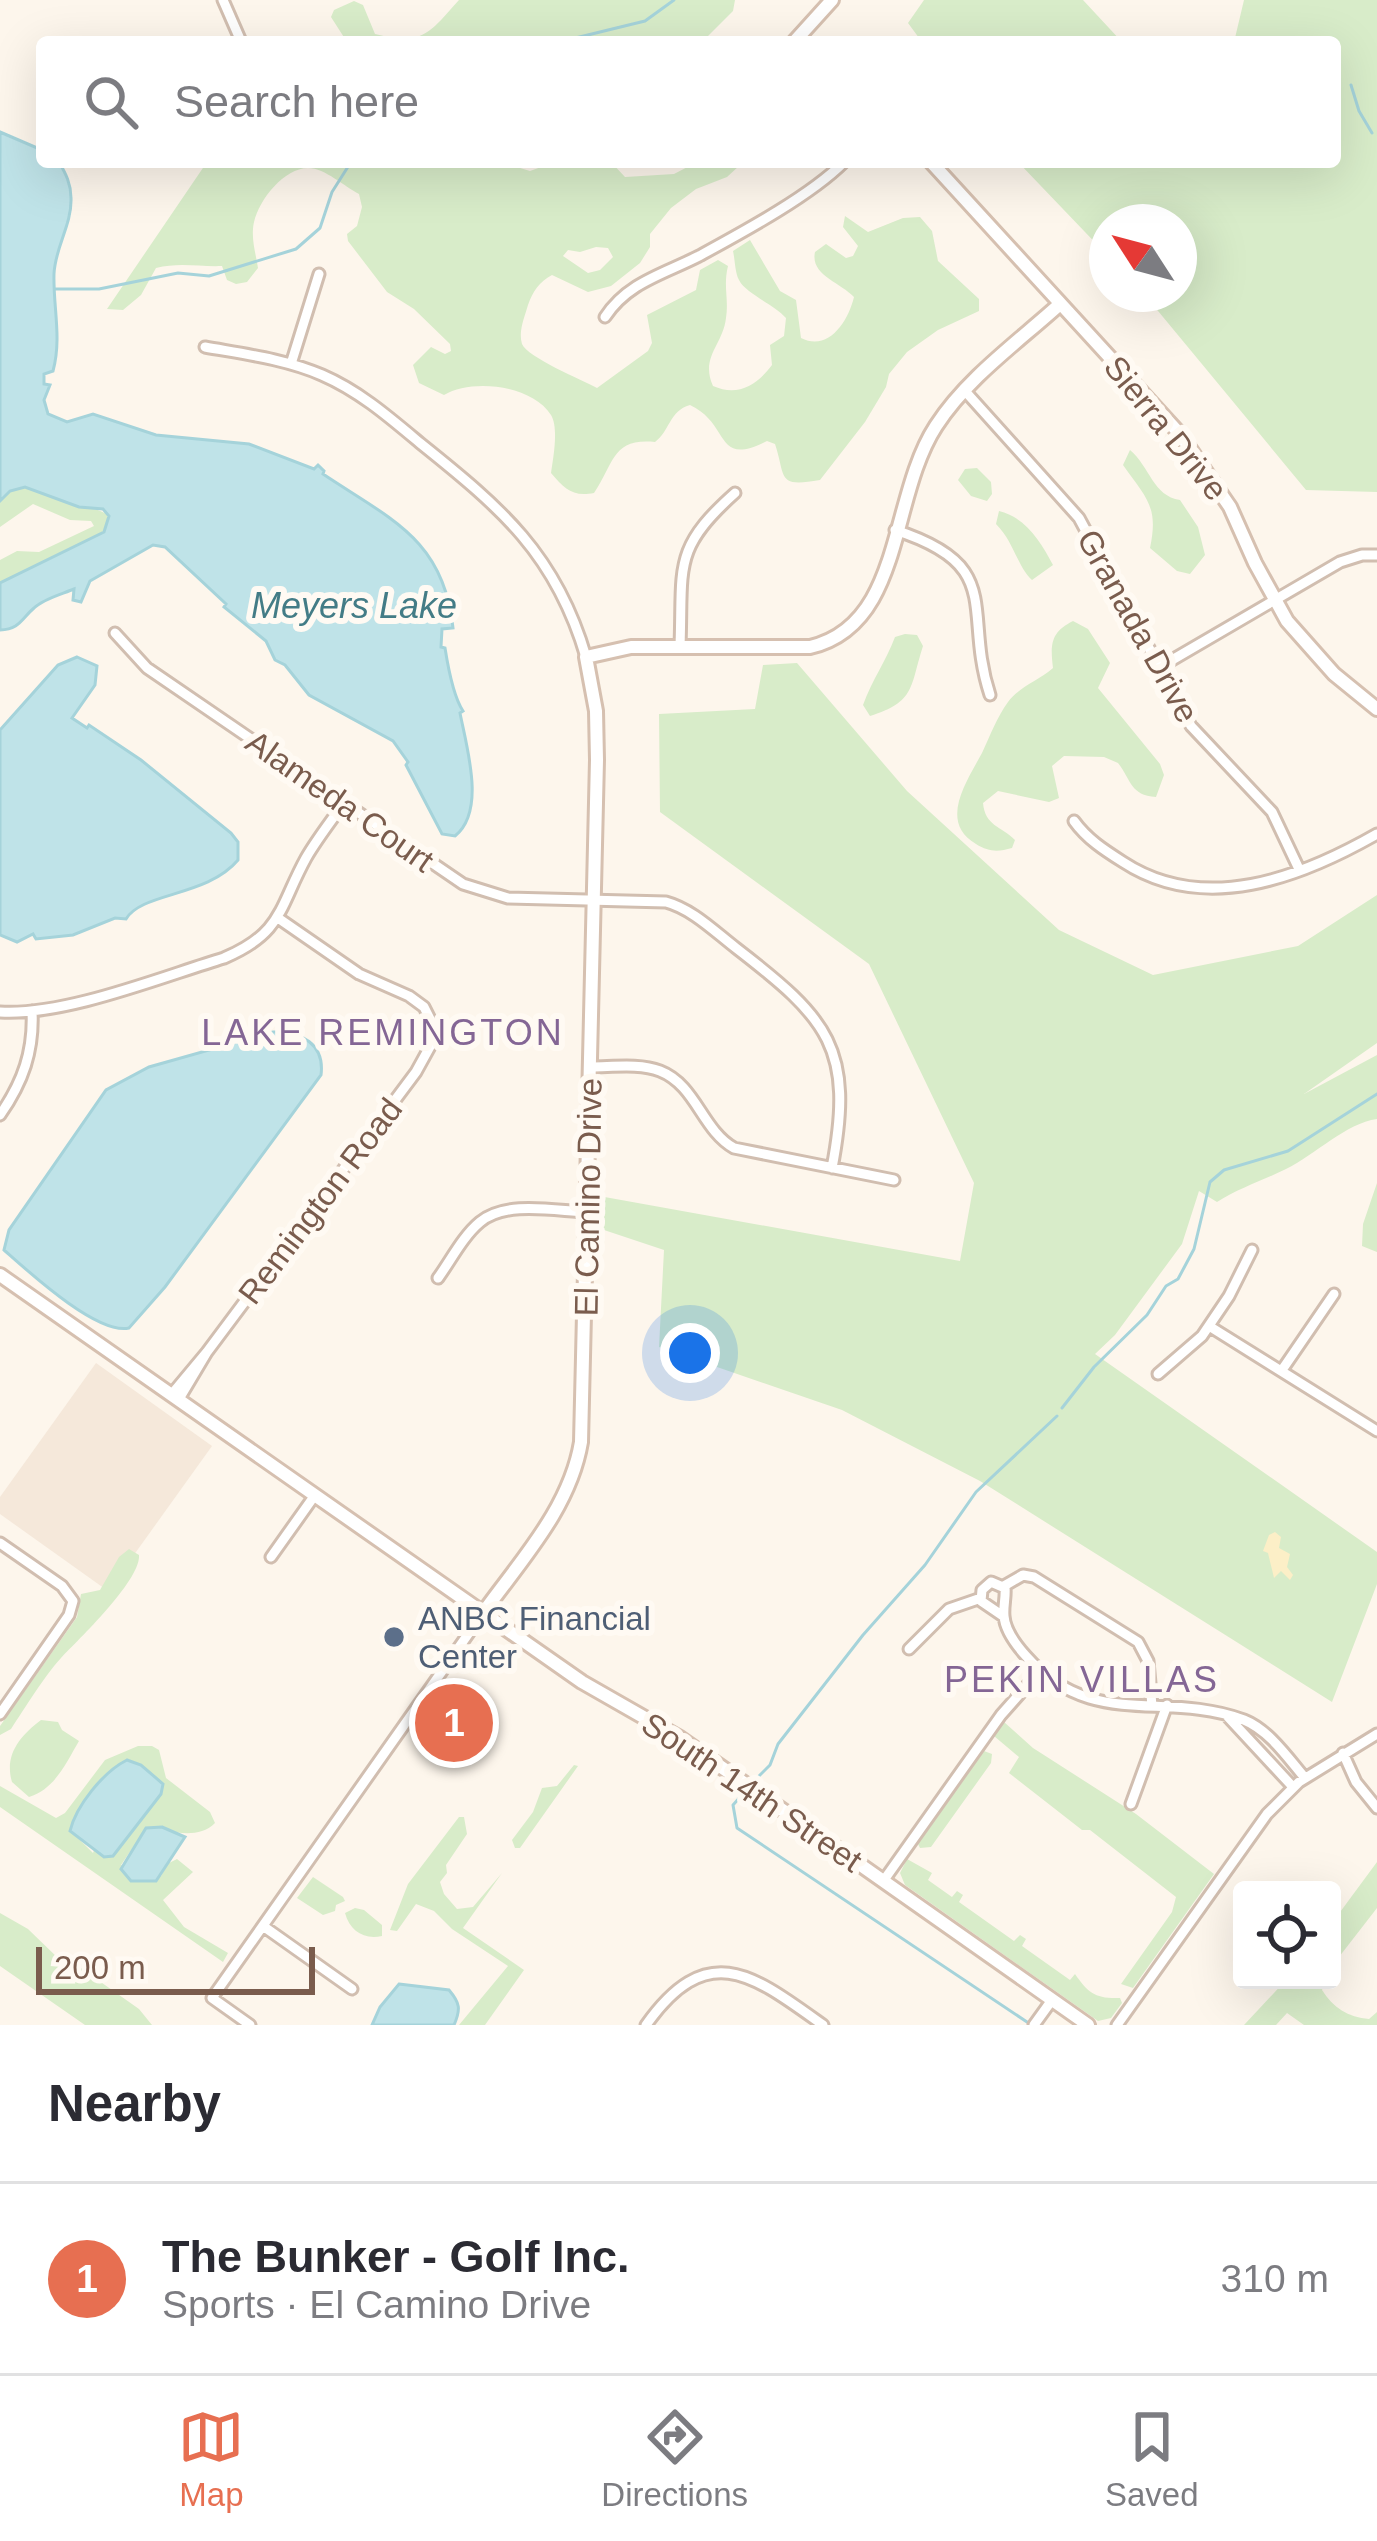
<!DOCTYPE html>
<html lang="en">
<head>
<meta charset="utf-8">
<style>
	:root { --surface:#fff; --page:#f2f2f3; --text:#2b2b33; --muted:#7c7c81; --line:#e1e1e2; --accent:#e76f51 }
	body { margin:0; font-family:Helvetica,sans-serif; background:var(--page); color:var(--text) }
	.controls { position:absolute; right:36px; bottom:36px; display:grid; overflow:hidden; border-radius:12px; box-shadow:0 12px 48px #0002 }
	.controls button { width:108px; height:108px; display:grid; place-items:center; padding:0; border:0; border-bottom:3px solid var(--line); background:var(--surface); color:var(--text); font:60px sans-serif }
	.compass { position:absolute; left:1089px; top:204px; width:108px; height:108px; border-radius:50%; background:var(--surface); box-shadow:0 12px 48px #0002; rotate:306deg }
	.scale { position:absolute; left:36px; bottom:30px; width:279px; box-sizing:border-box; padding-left:12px; border:6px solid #7a5c4d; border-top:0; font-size:33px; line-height:42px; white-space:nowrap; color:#7a5c4d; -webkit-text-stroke:9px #fffaf3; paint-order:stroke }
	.you { position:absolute; left:690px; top:1353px; width:42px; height:42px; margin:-30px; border:9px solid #fff; border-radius:50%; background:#1a73e8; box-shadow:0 0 0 18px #1a73e833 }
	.badge { display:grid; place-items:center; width:78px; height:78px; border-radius:50%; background:var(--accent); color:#fff; font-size:39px; font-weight:700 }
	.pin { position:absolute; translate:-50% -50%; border:6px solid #fff; box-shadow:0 3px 12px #0006 }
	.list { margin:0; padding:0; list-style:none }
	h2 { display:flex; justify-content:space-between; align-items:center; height:156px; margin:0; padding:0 48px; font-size:51px }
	h2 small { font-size:39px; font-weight:400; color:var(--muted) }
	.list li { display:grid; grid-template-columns:78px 1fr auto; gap:36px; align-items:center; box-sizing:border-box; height:192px; padding:0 48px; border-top:3px solid var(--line) }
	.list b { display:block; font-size:45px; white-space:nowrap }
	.list p { margin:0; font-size:39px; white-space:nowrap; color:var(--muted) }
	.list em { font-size:39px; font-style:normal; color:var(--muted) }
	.icon { flex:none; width:66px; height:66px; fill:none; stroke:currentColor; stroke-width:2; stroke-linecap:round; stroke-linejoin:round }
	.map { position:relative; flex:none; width:1377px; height:2025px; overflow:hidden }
	.search { position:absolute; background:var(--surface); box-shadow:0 12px 48px #0002; left:36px; right:36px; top:36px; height:132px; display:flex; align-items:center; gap:30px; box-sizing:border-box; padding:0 42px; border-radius:12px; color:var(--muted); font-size:45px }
	.sheet { height:348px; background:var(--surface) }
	nav { display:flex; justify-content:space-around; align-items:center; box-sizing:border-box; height:168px; border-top:3px solid var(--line); background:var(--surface); font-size:33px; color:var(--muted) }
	nav a { display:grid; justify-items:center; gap:6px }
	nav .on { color:var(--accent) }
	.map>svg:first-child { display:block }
	.residential { fill:#f5e8da }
	.green { fill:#d8ecc9; fill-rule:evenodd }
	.sand { fill:#fcefc7 }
	.water { fill:#bfe3e8; stroke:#a5d3da; stroke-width:3 }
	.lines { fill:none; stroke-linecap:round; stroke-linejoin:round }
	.stream { stroke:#a5d3da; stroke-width:3 }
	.street-casing { stroke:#d1beb0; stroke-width:15 }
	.secondary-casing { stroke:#d6c0b0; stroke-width:18 }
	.street { stroke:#fff; stroke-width:9 }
	.secondary { stroke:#fff; stroke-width:12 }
	.service-dot { fill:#5c6f8a; stroke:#fffaf3; stroke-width:4.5 }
	.labels { text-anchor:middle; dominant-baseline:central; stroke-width:12; stroke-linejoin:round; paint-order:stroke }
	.street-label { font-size:33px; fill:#7a5c4d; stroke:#fffaf3 }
	.service-label { font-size:33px; fill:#4e5e75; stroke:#fffaf3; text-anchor:start }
	.water-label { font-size:36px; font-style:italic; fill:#437c86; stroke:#fffaf3 }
	.neighbourhood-label { font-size:36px; letter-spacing:3px; fill:#846695; stroke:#fffaf3 }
</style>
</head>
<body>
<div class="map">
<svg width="1377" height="2025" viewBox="0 0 1377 2025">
	<rect width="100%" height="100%" fill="#fdf6ec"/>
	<path class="residential" d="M96,1363L212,1446L108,1591L0,1514V1497Z"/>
	<path class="green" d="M459,0H735L733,11L702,42H347L331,17L334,10L354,1L363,5L375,34C424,46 429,33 459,0Z
		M924,0H1083L1122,42H922L908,23Z
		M1244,0H1377V492L1306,490L1144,294H1179V222H1107V255L1018,162H1335V42H1230L1235,38Z
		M207,162H501L530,171L555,162H611L625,177L674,174L697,162H738L739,166L727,177L696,189L671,208L650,234V247L640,263L611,286L588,292L552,275C539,282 533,291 528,305C525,316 518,331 522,344C527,357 582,380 597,388L648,351L652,343L647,315L696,290L700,270L718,260L728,266C723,286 729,299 726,318C723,345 700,357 713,386C738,397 757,385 772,365L770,345L784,336L786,318C774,304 746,294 739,280C735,273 735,260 733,251L750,240L780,291L796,300L801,338C828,352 848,322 854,297C840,282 810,275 815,252L826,244L846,258L853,256L858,246L843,227L845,216L868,232L903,218L920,217L932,231L938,261L979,299V311L938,330L907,352L889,374L886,387L865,422L820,480C776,488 786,477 775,444L767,441C714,468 731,424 690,405C669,411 670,431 655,442C612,438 615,462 594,493C572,497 565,489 551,473C553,459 559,428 551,415C532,385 472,378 444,395L419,383L413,365L431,347L445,354L451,351L450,344L414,309L387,292L348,241L347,234L357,226L362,207L359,194C345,187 325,168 308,168C282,168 254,206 253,229C252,242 256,255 258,268L247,282L236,284L227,280L222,266C200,267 179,262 156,268L141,295L123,310L107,309ZM596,247L608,248L613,257L600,270L588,273L563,256L568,250L580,252Z
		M1130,450C1150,467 1153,496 1180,500L1198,527L1205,555L1190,574L1177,571L1150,548C1159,506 1146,498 1123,465Z
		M977,468L991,482L992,494L987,501L971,496L958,480L965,469Z
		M25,487C46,497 100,507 109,516L104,532L0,583V560L17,551L39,552L94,526L91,521L70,520L33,504L0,527V501L10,491Z
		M999,511C1025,517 1041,542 1053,565L1032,580C1017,566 1014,542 996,524Z
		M1073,621L1088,629L1110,663L1098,688L1160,764L1164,775L1156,797C1130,795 1132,781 1118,763L1104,757L1064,756L1052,766L1059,798L1049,802L998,791L983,803C985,826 1001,826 1015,840L1012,848C998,852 989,852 976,844C938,822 967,781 982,753C990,736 997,717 1008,702C1020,686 1038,681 1053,668C1050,644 1051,632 1073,621Z
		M905,634L917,635L923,646C910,686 916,702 870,716L863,705C872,680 886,661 895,637Z
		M797,663L907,791L1059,930L1153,975L1298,946L1377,895V1043L1304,1094L1377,1055V1119C1346,1123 1315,1155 1286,1169C1262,1181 1239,1188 1217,1202L1199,1191L1182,1244L1115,1335L1095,1354L1377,1552V1584L1332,1702L980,1481L842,1410L659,1347L664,1250L598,1228L599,1196L960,1261L974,1183L869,964L660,812L659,714L755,709L763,665Z
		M1377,1183V1252L1362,1246L1363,1224Z
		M129,1549L139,1555C141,1580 79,1639 61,1658C46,1674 24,1709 11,1729L0,1735V1726L77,1617L81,1594L100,1590L119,1557Z
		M41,1720L58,1722L62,1730L79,1741C66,1763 55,1789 29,1797L12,1782C4,1755 20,1736 41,1720Z
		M1004,1722L1033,1748L1136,1814L1214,1874L1133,1988L1121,1984L1172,1912L1176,1897L1090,1830H1082L1009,1773L1019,1757L994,1736Z
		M138,1746H152L159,1750L166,1778L210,1812L215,1823C197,1841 169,1830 146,1828L121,1865L161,1876L167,1864L177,1859L193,1872L163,1900L184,1927L228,1953L223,1962L0,1807V1786L56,1818L65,1813L105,1760ZM127,1760L93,1853L71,1831C76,1806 103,1772 127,1760Z
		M984,1751L992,1754L991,1763L931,1847L920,1848L918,1844Z
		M574,1765L578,1766L520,1848H515L512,1840L533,1812L542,1788L557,1786Z
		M459,1817H464L467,1834L446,1865L447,1873L440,1882L444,1894L457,1909L473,1907L502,1873L463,1928L524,1970L485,2025H459L508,1966L452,1929L434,1911L416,1904L397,1931L390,1930L408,1884Z
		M907,1859L932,1873L928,1880L952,1897L957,1891L963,1895L959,1902L1014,1941L1020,1935L1026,1939L1022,1946L1070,1980L1075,1974C1088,1993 1096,1999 1120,1998L1122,2003L1111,2018L1098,2021L905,1885L900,1873Z
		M1377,1862V1908L1332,1966V1923Z
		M313,1877L343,1897L345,1901L336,1905L335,1911L323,1915L297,1898Z
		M355,1908L364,1910L382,1925V1936C364,1940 350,1931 345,1913Z
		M0,1913L28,1929L61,1961L78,1966L139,2009L152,2025H85L0,1966Z
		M1286,1980H1325L1322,1990C1333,2008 1348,2017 1369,2019L1377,2012V2025H1304L1287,2013L1276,2025H1244Z"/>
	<path class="sand" d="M1275,1532L1281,1537L1279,1548L1290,1554L1287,1567L1293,1575L1290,1580L1281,1571L1274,1578L1268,1553L1263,1551L1269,1535Z"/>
	<path class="water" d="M0,132L42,150V162H59C66,174 71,184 71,198C72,225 55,247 54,274C53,307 62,338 53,371L44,374V384L50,385L44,400L48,414L67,422L93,414L156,435L249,444L314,469L318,465L324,471L323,474C390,519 444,539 453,628L442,629L441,647L445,648C448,667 453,696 463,711L460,713C467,749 486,811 455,836L442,834L406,765L408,762L393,741L309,695L285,665L275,660L266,641L224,607L226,604L165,547L153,545L90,581L81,602L73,600L74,589C62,594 43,599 34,608C21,619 20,629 0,630V583L104,532L109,516L103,509L79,507L25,487L10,491L0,501Z
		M77,657L97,666L95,685L72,718L87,728L89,725L141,760L231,833L238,842V860C207,897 142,892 126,919L115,918L73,935L36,939L33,934L17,942L0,935V730L58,665Z
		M273,1032C301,1031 325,1044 321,1075L165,1287L129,1328C97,1335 29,1272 4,1250L9,1230L106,1090L149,1067Z
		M127,1760L141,1765L163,1784L161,1794L113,1856L104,1857L70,1831C76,1806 103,1772 127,1760Z
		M162,1827L185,1837L156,1881H131L121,1869L146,1828Z
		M399,1984L449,1990C460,2003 461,2009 454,2025H372L380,2007Z"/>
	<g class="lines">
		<path class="stream" d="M559,42L645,21L674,0
			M1351,85L1359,111L1372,133
			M55,289H99L178,273L209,276L296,249L320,228L332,192L351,162
			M1062,1408L1094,1367L1147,1315L1166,1286L1178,1279L1194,1249L1210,1182L1224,1170L1288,1151L1377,1094
			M759,1776L770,1765L778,1744L863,1635L925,1565L976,1492L1057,1416
			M741,1796L733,1805L737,1828L1027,2022"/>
		<g class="street-casing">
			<path id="street" d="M223,0L240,39
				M605,317C628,282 664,274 699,256C743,232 810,196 844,162
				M205,347C244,354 285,359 322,375C359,391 389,417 420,443C501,508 556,554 586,657
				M291,364L319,274
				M965,391L1079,518L1191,726L1272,812L1299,869
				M895,530C1007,566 962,610 990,695
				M115,633L147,668L463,884L508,898L666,902C692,909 714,931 736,948C828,1019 855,1048 832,1168
				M680,646C683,567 672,549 735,493
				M1160,667L1340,562L1362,555H1377
				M1074,821C1087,839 1104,850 1123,862C1204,915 1300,878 1377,834
				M0,1012C65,1016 161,977 224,958C283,933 279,907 306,858C317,839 331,821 344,803
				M591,1067C612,1067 640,1063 660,1071C696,1085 702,1130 734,1148L894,1180
				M0,1115C23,1082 34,1051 32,1011
				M438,1278C451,1260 463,1236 480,1222C506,1200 556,1211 587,1212
				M1209,1326L1377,1431
				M1282,1370L1334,1294
				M1158,1374L1202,1336L1229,1296L1252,1250
				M172,1394L207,1352L416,1072L432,1043V1023L424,1007L409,996L359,974L278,918
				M179,1399L207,1352
				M0,1543L62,1586L73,1601L69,1615L0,1714
				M271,1557L315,1495
				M1004,1586L1023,1575L1034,1577L1138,1642L1148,1661L1152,1706
				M1003,1616L981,1601L982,1590L991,1582L1005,1588C1006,1597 1003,1606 1004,1616C1005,1630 1017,1646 1026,1656C1092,1731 1163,1690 1244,1720C1269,1730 1288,1758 1305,1778
				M909,1649L949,1609L981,1598
				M1228,1717L1293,1787
				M1343,1753L1356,1782L1377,1808
				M1131,1804L1167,1705
				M884,1880L1001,1715L1040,1671
				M263,1926L352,1989
				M250,2025L212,1998L483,1613
				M646,2025C708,1938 753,1975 823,2025
				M1034,2025L1052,2000
				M1117,2025L1267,1814L1299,1782L1377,1734"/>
		</g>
		<g class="secondary-casing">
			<path id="secondary" d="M794,42L832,0
				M931,162L1179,433L1230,507L1255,563L1287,621L1334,674L1377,709
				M0,1275L582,1682L680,1738L1088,2025
				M483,1613C521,1560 570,1508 581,1442L597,760L596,711L586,657L631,647H810C904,625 889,498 936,426C967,378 1018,342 1060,304"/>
		</g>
		<use href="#street" class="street"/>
		<use href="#secondary" class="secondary"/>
	</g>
	<circle class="service-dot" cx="394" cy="1637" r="12"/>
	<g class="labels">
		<g class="street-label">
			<text transform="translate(1166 428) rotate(51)">Sierra Drive</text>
			<text transform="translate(1138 626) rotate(61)">Granada Drive</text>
			<text transform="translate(340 801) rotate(35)">Alameda Court</text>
			<text transform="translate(588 1197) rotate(-89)">El Camino Drive</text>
			<text transform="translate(320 1201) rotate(-53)">Remington Road</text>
			<text transform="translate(752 1792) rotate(34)">South 14th Street</text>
		</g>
		<g class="service-label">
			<text x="418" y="1618">ANBC Financial<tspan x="418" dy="38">Center</tspan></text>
		</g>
		<g class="water-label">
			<text x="354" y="605">Meyers Lake</text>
		</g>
		<g class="neighbourhood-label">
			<text x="383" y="1032">LAKE REMINGTON</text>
			<text x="1082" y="1679">PEKIN VILLAS</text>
		</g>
	</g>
</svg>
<div class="controls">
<button><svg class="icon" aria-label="locate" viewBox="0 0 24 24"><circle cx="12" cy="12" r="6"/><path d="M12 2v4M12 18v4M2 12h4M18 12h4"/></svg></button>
</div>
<svg class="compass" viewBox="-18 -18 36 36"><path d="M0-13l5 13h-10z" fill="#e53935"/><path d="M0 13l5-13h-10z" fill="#7c7c81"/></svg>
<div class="scale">200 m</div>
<div class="you"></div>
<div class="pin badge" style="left:454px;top:1723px">1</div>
<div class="search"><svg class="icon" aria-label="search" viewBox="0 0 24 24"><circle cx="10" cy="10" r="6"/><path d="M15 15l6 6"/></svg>Search here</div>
</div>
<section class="sheet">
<h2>Nearby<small></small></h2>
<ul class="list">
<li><span class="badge">1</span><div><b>The Bunker - Golf Inc.</b><p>Sports · El Camino Drive</p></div><em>310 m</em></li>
</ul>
</section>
<nav>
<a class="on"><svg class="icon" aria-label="map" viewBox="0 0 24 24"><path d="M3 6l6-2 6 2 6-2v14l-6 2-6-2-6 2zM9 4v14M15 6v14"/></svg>Map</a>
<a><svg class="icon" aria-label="directions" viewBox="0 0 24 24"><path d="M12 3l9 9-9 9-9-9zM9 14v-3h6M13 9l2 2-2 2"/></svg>Directions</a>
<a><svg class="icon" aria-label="saved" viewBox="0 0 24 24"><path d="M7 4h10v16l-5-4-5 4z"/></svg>Saved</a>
</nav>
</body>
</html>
